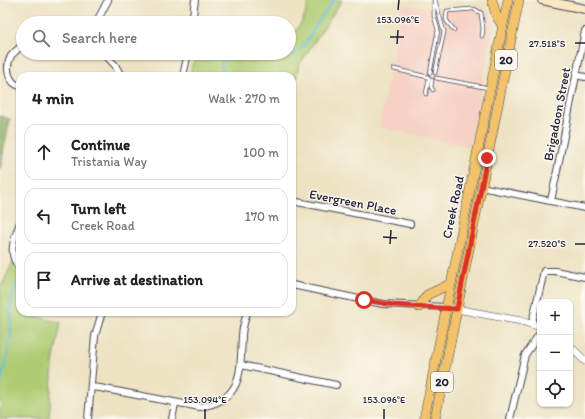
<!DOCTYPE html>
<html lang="en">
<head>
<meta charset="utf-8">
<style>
	:root { --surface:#fff; --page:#f2f2f2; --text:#222; --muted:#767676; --line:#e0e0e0 }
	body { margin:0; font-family:Itim,sans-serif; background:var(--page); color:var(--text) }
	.controls { position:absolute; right:12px; bottom:12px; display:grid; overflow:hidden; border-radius:8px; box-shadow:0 1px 3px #0004 }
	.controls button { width:36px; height:36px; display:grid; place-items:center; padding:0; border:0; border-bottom:1px solid var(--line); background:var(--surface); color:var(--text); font:20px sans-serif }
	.stop { position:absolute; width:12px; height:12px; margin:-9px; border:3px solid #d93025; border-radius:50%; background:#fff }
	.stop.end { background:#d93025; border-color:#fff; box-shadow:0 1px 4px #0008 }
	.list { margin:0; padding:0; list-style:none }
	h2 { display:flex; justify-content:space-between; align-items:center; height:52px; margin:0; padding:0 16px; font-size:17px }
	h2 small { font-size:13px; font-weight:400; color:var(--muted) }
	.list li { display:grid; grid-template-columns:26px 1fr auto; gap:12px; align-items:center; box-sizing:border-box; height:56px; margin:0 8px 8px; padding:0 8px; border:1px solid var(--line); border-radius:12px }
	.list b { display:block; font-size:15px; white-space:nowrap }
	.list p { margin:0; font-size:13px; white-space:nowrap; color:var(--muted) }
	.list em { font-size:13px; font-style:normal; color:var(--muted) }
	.icon { flex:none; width:22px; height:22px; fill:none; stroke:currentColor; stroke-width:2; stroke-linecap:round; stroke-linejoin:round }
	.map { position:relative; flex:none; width:585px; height:419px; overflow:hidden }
	.search { position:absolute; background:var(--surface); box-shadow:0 1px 3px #0004; left:16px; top:16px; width:280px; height:44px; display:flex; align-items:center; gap:10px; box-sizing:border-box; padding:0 14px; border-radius:22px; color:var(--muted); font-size:15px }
	.panel { position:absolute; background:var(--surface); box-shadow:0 1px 3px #0004; left:16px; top:72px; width:280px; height:244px; border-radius:12px }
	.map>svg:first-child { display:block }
	.built { fill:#f6d1c5 }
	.green { fill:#afcc73; stroke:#687757 }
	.forest { fill:#8bb065; stroke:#566950 }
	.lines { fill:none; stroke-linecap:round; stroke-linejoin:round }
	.stream { stroke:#63bce0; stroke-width:2 }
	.service-casing { stroke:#403f4f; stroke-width:4.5 }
	.minor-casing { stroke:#403f4f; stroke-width:8 }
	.tertiary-casing { stroke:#403f4f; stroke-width:8 }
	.secondary-casing { stroke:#403f4f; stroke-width:10 }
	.primary-casing { stroke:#403f4f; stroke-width:10 }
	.service { stroke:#fff; stroke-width:3 }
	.minor { stroke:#fff; stroke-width:6 }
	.tertiary { stroke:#fff; stroke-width:7 }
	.secondary { stroke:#fae7c3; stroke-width:8 }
	.primary { stroke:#f2c36a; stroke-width:9 }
	.route { stroke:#d93025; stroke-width:5 }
	.ticks { fill:none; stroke:#22223b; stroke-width:1.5 }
	.labels { text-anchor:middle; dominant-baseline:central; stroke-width:3; stroke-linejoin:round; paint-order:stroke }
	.shield { fill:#fbf7ec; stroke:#636270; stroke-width:1 }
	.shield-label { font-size:12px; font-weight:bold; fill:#22223b }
	.street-label { font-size:13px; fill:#22223b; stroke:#fbf7ec }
	.ticks-label { font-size:10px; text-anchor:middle; fill:#22223b; stroke:#fbf7ec; stroke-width:3; stroke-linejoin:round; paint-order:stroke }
</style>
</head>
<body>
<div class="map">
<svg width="585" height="419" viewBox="0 0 585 419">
	<rect width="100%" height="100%" fill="#fbf7ec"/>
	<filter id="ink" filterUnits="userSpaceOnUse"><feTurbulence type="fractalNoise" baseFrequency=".025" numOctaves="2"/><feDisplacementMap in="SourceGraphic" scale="8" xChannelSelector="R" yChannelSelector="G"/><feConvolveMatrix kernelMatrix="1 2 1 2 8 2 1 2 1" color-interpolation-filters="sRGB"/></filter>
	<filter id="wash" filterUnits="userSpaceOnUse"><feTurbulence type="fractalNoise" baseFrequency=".012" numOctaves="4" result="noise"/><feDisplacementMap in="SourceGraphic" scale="16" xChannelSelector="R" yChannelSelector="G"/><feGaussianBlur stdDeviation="0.9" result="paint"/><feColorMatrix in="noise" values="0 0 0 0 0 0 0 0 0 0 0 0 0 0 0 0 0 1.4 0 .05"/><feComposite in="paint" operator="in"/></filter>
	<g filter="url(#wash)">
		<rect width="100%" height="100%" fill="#ede3c3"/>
		<path class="built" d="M402,5L440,8L478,6L490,12L493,31L469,147L379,127Z"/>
		<path class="green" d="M309,0H342L299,65L292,100V76H190L192,64L202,53H289V39C300,27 306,16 309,0Z
			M20,247V312H39L38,317L61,323L53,363L49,419H0V289Z"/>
		<path class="forest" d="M0,116L10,119L0,169Z"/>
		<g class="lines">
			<path class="stream" d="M284,53L293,55L305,44L319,21L334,0
				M224,76L221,64L227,53
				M0,386C4,369 9,351 11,334C12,312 7,299 20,279"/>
		</g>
	</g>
	<g filter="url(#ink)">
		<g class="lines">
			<g class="service-casing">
				<path id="service" d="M474,9L481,13L483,29L482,36
					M454,30L446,20L447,11L472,9
					M394,69L428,77
					M430,73L438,30L434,16V0
					M435,73L444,32L435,0
					M436,78L489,88
					M432,80L431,87L433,90
					M426,94L429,79"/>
			</g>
			<g class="minor-casing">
				<path id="minor" d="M96,23L108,0
					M192,23L195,0
					M18,49C16,51 12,54 11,56C5,67 8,83 20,86
					M103,53L115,65L121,76
					M576,75L585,77
					M183,76L188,53
					M481,187L585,208
					M292,201L410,224
					M551,201L585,31
					M20,223C14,238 7,255 20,268
					M292,285L383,304L446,307
					M532,323L544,271H555L585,277
					M241,365L336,385
					M91,387L100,388L200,407C243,400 240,373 242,336C242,328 245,320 247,312
					M88,419L95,336L102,312
					M172,419L175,404
					M510,419L525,355L540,333"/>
			</g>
			<g class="tertiary-casing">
				<path id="tertiary" d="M446,307L521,321L540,327
					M570,346L585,361"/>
			</g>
			<g class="secondary-casing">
				<path id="secondary" d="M542,0L585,9"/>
			</g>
			<g class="primary-casing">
				<path id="primary" d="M492,0L496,15L503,27
					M419,307L427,295L450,284
					M424,419L508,0
					M435,419L519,0"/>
			</g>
			<use href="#service" class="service"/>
			<use href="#minor" class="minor"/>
			<use href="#tertiary" class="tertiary"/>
			<use href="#secondary" class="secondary"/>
			<use href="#primary" class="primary"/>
		</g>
	</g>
	<g class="lines" filter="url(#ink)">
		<path class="route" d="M364,300L394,305L457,309L487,158"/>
	</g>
	<path class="ticks" d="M398,10L399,0M390,37H404M575,43H585M397,44L398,30M383,237L397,238M390,244L391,230M575,244H585M205,419V409M384,419V409"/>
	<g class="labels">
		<g class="shield">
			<rect x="495" y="50" width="22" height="20" rx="3"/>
			<rect x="431" y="372" width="22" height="20" rx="3"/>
		</g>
		<g class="shield-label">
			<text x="506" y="60">20</text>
			<text x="442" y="382">20</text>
		</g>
		<g class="street-label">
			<text transform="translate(557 114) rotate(-79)">Brigadoon Street</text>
			<text transform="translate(353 202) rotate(11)">Evergreen Place</text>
			<text transform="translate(453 207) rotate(-78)">Creek Road</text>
		</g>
	</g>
	<g class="ticks-label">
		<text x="398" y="23">153.096°E</text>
		<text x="547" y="47">27.518°S</text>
		<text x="547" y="247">27.520°S</text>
		<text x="205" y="403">153.094°E</text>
		<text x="384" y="403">153.096°E</text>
	</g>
</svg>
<div class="controls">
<button>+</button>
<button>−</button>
<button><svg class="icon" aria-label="locate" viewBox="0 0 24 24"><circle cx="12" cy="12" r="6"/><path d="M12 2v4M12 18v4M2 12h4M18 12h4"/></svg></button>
</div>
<div class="stop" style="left:364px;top:300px"></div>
<div class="stop end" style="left:487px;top:158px"></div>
<div class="search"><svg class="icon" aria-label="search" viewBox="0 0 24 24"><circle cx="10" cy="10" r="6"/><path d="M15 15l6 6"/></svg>Search here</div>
<section class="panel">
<h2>4 min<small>Walk · 270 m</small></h2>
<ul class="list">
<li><svg class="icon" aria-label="ahead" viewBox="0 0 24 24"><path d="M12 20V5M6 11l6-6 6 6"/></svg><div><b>Continue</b><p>Tristania Way</p></div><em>100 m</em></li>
<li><svg class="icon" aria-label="left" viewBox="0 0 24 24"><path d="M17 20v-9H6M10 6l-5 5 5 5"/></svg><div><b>Turn left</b><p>Creek Road</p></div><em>170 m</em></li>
<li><svg class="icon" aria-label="arrive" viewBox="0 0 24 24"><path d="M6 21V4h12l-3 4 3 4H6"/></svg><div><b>Arrive at destination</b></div></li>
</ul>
</section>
</div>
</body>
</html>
